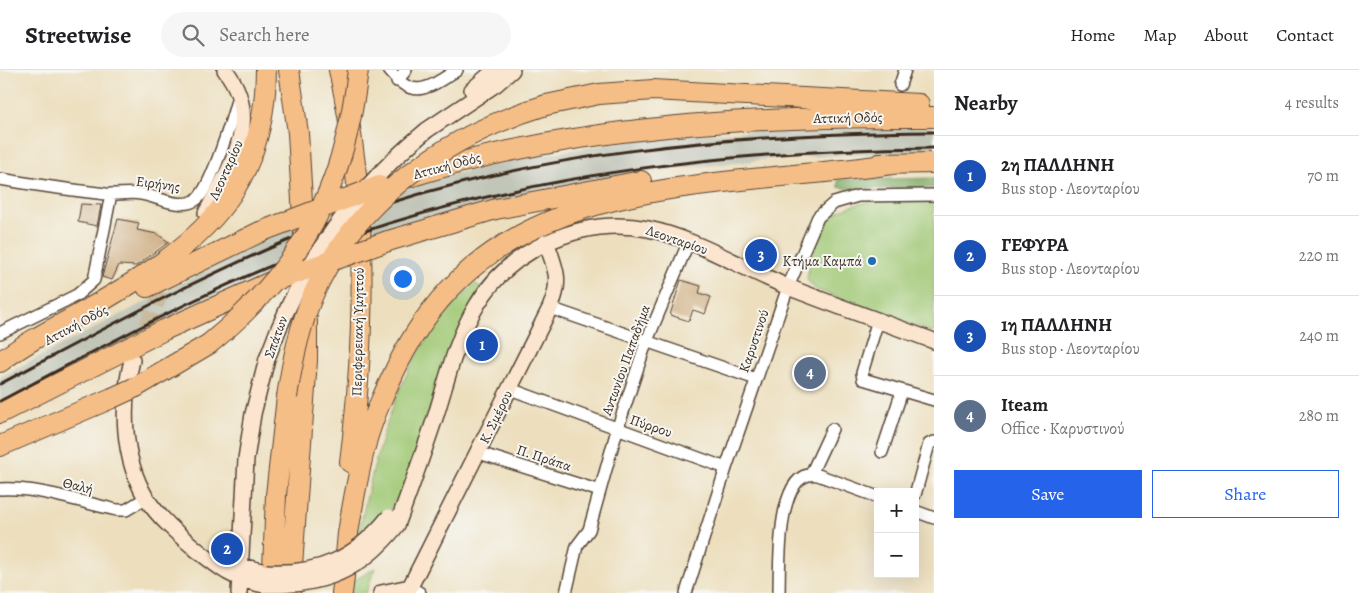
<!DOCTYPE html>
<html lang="en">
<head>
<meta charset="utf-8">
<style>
	:root { --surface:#fff; --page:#f6f6f6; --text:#202124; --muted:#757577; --line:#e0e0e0; --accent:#2563eb }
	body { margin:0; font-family:Alegreya,serif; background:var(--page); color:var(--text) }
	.controls { position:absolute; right:15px; bottom:15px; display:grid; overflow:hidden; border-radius:0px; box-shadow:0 5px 20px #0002 }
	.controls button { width:45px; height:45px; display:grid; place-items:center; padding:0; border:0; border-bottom:1px solid var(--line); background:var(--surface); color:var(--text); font:25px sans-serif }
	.you { position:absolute; left:402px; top:208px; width:18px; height:18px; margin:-12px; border:4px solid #fff; border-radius:50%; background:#1a73e8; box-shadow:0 0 0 8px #1a73e833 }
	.badge { display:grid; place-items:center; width:32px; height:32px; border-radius:50%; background:var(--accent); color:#fff; font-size:16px; font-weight:700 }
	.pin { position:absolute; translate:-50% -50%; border:2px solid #fff; box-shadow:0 1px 5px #0006 }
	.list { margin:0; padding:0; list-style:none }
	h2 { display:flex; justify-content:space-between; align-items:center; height:65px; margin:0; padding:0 20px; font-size:21px }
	h2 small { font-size:16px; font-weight:400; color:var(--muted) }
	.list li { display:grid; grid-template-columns:32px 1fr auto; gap:15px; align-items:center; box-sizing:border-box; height:80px; padding:0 20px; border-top:1px solid var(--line) }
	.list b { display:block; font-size:19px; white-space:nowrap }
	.list p { margin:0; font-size:16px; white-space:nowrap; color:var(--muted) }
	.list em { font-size:16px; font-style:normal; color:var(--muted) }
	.actions { display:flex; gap:10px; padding:15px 20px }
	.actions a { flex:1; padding:11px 0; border:1px solid var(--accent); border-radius:0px; text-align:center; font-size:18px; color:var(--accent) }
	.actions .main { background:var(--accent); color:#fff }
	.icon { flex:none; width:28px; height:28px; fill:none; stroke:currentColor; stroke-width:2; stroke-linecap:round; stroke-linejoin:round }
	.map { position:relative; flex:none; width:934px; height:523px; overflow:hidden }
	header { display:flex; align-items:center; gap:30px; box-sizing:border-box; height:70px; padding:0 25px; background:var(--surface); border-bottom:1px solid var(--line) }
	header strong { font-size:24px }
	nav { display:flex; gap:28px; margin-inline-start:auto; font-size:18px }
	.search { width:350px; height:45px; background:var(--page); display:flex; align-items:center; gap:12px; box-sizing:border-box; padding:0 18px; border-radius:28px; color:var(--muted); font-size:19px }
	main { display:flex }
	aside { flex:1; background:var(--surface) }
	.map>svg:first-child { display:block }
	.industrial { fill:#c2c6b9 }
	.green { fill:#9fc772; stroke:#6d7848 }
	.forest { fill:#7fac64; stroke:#5d6b41 }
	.building { fill:#cca97a }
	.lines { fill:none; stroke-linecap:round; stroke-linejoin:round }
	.secondary-tunnel { stroke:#c9bb9e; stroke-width:15; stroke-dasharray:15 8; stroke-linecap:butt }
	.street-casing { stroke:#564536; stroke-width:14 }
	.secondary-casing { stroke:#564536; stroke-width:18 }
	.highway-casing { stroke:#564536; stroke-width:22 }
	.street { stroke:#fff; stroke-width:11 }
	.secondary { stroke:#fbe5cf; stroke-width:15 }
	.highway { stroke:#f6be87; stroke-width:20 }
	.rail { stroke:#3b2a1e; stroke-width:3 }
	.secondary-bridge-casing { stroke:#564536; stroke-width:18; stroke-linecap:butt }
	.highway-bridge-casing { stroke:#564536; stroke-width:22; stroke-linecap:butt }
	.secondary-bridge { stroke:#fbe5cf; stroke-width:15 }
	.highway-bridge { stroke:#f6be87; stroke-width:20 }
	.poi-dot { fill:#1f6fb2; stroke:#f6f6f2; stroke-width:2 }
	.labels { text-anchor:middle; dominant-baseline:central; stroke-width:4; stroke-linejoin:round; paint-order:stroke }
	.street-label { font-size:14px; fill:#3b2a1e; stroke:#f6f6f2 }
	.poi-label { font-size:14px; fill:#3b2a1e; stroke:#f6f6f2; text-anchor:end }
</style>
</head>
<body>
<header>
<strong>Streetwise</strong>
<div class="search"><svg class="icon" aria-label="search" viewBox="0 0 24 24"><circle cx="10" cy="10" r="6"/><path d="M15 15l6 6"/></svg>Search here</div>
<nav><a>Home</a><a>Map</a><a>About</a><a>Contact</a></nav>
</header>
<main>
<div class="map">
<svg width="934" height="523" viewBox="0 0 934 523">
	<rect width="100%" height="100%" fill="#f6f6f2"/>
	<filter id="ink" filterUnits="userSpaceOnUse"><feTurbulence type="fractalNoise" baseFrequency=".02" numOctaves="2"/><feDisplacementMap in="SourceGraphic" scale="10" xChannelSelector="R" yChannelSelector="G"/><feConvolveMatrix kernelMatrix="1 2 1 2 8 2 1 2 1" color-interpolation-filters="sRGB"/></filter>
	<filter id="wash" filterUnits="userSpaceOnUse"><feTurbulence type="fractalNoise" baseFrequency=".0096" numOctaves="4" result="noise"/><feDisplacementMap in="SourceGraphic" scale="20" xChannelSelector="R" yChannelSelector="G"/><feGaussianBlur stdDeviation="1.12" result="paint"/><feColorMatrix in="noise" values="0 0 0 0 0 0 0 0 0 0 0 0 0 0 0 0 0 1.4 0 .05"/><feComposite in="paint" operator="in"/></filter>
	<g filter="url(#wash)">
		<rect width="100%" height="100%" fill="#eddfbe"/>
		<path class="industrial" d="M934,57V82L781,88L642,103L532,124L414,152L355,169L406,115L529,87L634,70L701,64L767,60Z
			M311,146L274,203L0,337V307Z"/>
		<path class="green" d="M934,130V263L815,219L807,210C808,197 812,185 817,173C820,164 823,156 829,149C850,126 905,130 934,130Z
			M475,213L484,221L409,411C395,437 377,456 356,476C372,402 388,321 434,259C446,242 460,228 475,213Z
			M375,498L366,523H348L350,513Z"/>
		<path class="forest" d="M934,108V118L851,119L838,117V110Z"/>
		<g id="blocks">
			<path class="building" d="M81,134L101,135L97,156L78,152Z
				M118,149L139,153L137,160L157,164L169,172L136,196L119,195L112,210L102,207Z
				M681,210L701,216L699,223L711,227L705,244L693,240L689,251L670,245Z"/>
		</g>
	</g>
	<g filter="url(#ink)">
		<use href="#blocks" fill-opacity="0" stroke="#564536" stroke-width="1"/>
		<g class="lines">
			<path class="secondary-tunnel" d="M136,277L171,203"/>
			<g class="street-casing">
				<path id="street" d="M389,0C413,32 430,17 457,0
					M397,11L406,0
					M900,15L905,0
					M0,109C35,115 71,120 106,124C118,125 130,122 141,124C157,126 181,141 197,129C211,118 233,46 238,26
					M550,238L756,309
					M878,250L862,303L863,309L934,330
					M0,263L77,225L94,210L111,124
					M510,319L726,398
					M882,382L902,321
					M479,383L600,421
					M811,404L832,359
					M0,419C40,417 79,432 117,440H126L146,428
					M915,425L929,374L934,372
					M915,441L934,448
					M410,517L420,523
					M566,523L577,476L589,460L617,360L646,273L689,171
					M686,523L726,398L788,217L818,147L834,133L858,126L934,125
					M779,523C780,497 775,396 818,405L878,427"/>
			</g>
			<g class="secondary-casing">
				<path id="secondary" d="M472,20L495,0
					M427,60L496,14L512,0
					M206,143C231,97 263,48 225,0
					M132,290C121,335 122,387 146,428C159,448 179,465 197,480C221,499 233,509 264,515
					M397,455C410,420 423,384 435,348C447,310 456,269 477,235C494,206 516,187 546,173C640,128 704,182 788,217C836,236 886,253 934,271
					M232,494L266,502
					M239,523L246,389L253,344L267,289
					M381,523L410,517L550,238C562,211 556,199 546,172"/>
			</g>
			<g class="highway-casing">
				<path id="highway" d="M289,0L298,63L307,215
					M339,0C368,127 366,264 350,392
					M546,35L599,24L653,20L919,34
					M879,94L934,93
					M409,107C579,54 758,46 934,47
					M388,171L496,139L641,111
					M147,217L260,162
					M0,292C26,272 56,257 85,241C187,182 265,131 266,0
					M136,317L209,274
					M0,343L164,260L275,210
					M0,376L112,328
					M272,523L276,425L287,327
					M290,523L307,290V249
					M342,523C345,503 346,483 348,463C353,432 359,399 367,369C375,342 386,319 398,294C495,98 708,121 892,94"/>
			</g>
			<use href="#street" class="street"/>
			<use href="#secondary" class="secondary"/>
			<use href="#highway" class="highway"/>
			<path class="rail" d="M0,314C111,255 223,193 342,149C533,80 732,64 934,62
				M0,331C113,271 226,208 347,167C536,102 735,80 934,78"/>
			<g class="secondary-bridge-casing">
				<path id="secondary-bridge" d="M267,289C299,198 352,121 427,60
					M266,502C319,505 355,489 389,447
					M264,515C322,516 360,502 397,455"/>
			</g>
			<g class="highway-bridge-casing">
				<path id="highway-bridge" d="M260,162L379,116
					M279,209L388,171
					M209,274C302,198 345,119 358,0
					M287,327C292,292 299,258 313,225C356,128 447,65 546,35
					M112,328L136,317"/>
			</g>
			<use href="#secondary-bridge" class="secondary-bridge"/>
			<use href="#highway-bridge" class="highway-bridge"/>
		</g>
	</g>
	<circle class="poi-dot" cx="872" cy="191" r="5"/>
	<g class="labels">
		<g class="street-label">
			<text transform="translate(848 48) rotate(-1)">Αττική Οδός</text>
			<text transform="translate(447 96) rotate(-15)">Αττική Οδός</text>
			<text transform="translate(226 100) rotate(-66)">Λεονταρίου</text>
			<text transform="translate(158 114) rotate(8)">Ειρήνης</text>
			<text transform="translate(677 170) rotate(19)">Λεονταρίου</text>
			<text transform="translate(76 255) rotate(-28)">Αττική Οδός</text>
			<text transform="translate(358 262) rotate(-89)">Περιφερειακή Υμηττού</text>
			<text transform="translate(276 267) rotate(-70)">Σπάτων</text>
			<text transform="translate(754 271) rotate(-71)">Καρυστινού</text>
			<text transform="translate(626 290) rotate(-70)">Αντωνίου Παπαδήμα</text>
			<text transform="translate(496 347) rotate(-64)">Κ. Σμέρου</text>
			<text transform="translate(651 356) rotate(19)">Πύρρου</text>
			<text transform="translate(544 388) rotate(18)">Π. Πράπα</text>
			<text transform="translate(78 416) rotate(14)">Θαλή</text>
		</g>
		<g class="poi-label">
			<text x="862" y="191">Kτήμα Καμπά</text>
		</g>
	</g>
</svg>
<div class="controls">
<button>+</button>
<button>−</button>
</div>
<div class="you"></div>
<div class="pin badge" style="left:482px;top:275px;background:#1a4fb4">1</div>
<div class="pin badge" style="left:227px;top:479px;background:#1a4fb4">2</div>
<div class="pin badge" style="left:761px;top:185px;background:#1a4fb4">3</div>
<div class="pin badge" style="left:810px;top:303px;background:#5c6f8a">4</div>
</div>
<aside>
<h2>Nearby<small>4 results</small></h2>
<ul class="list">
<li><span class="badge" style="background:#1a4fb4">1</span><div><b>2η ΠΑΛΛΗΝΗ</b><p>Bus stop · Λεονταρίου</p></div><em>70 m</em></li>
<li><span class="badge" style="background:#1a4fb4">2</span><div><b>ΓΕΦΥΡΑ</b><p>Bus stop · Λεονταρίου</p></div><em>220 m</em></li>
<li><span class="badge" style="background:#1a4fb4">3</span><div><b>1η ΠΑΛΛΗΝΗ</b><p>Bus stop · Λεονταρίου</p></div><em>240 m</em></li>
<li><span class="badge" style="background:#5c6f8a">4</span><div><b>Iteam</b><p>Office · Καρυστινού</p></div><em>280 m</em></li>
</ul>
<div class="actions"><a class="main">Save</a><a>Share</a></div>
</aside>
</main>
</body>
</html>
